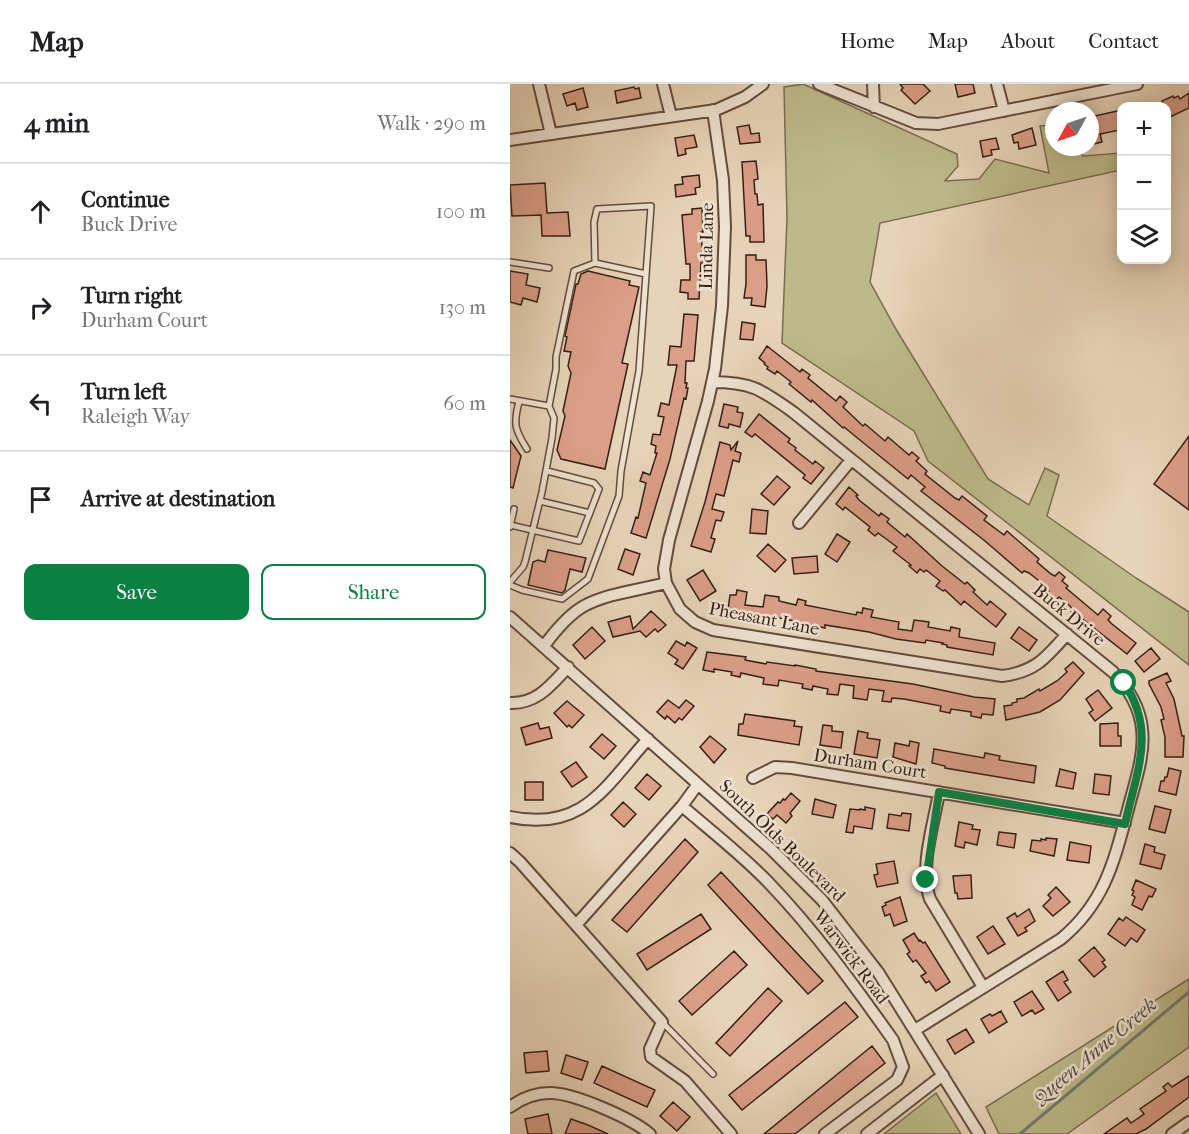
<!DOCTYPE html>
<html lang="en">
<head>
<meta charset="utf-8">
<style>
	:root { --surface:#fff; --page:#f6f6f6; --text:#202124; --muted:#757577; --line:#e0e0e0; --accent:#0b8043 }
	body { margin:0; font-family:"IM FELL French Canon",serif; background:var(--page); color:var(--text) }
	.controls { position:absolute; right:18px; top:18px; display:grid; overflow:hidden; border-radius:12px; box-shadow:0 3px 15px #0003 }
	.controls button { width:54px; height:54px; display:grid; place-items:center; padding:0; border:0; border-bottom:2px solid var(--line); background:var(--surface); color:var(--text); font:30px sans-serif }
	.compass { position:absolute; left:535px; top:18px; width:54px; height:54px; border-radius:50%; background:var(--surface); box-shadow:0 3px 15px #0003; rotate:230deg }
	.stop { position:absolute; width:18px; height:18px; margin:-14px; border:4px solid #0b8043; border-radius:50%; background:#fff }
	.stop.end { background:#0b8043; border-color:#fff; box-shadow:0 2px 6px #0008 }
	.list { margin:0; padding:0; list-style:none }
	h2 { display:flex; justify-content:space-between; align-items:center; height:78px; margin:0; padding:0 24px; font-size:26px }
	h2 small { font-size:20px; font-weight:400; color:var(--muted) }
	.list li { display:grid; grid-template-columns:39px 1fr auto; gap:18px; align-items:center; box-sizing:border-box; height:96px; padding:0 24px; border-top:2px solid var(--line) }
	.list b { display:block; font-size:22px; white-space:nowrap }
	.list p { margin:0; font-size:20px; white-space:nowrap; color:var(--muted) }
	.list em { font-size:20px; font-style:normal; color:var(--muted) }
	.actions { display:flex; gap:12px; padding:18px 24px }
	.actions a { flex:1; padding:14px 0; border:2px solid var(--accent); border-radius:12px; text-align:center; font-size:21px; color:var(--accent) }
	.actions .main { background:var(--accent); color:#fff }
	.icon { flex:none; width:33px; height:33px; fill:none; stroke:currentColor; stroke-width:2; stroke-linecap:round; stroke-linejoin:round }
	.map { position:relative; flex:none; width:679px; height:1050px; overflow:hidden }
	header { display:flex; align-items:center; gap:36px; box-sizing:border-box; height:84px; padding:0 30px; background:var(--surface); border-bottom:2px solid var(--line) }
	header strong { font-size:28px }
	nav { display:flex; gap:33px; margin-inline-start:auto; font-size:21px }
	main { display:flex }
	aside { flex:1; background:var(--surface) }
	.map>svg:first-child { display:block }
	.green { fill:#bdba8a; stroke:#7a6c50; stroke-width:1.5 }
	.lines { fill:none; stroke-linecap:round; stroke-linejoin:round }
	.stream { stroke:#717b71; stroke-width:3 }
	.building { fill:#db9e88; stroke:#371f15; stroke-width:1.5 }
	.service-casing { stroke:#634c3e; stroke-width:8 }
	.minor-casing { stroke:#634c3e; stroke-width:14 }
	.service { stroke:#efe2d1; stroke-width:5 }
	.minor { stroke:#efe2d1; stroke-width:10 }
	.route { stroke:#0b8043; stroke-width:8 }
	.labels { text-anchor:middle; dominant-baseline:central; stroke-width:5; stroke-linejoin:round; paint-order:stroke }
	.street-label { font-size:18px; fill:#371f15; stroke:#efe2d1 }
	.water-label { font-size:20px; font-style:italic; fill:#544d43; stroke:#efe2d1 }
</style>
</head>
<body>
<header>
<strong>Map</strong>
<nav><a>Home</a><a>Map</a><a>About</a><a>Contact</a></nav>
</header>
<main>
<aside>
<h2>4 min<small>Walk · 290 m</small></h2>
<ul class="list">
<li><svg class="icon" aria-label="ahead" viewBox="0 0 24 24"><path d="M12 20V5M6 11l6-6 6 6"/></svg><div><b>Continue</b><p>Buck Drive</p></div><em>100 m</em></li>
<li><svg class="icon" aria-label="right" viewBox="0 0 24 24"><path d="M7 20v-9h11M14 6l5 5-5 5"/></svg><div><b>Turn right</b><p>Durham Court</p></div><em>130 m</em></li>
<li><svg class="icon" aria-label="left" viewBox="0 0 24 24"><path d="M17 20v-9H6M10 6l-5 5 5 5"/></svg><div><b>Turn left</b><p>Raleigh Way</p></div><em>60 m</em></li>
<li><svg class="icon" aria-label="arrive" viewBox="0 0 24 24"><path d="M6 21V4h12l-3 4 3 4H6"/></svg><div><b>Arrive at destination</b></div></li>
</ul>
<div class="actions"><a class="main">Save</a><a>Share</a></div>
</aside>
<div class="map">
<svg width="679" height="1050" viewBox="0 0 679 1050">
	<rect width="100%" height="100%" fill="#e7d3b8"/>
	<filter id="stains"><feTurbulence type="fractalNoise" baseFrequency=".00333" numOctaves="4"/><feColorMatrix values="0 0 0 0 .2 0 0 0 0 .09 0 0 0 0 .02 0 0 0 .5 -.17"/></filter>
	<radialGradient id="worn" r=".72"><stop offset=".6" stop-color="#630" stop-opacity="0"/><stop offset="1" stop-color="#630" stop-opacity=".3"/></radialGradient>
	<path class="green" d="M293,0L447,70L448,82L435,97L469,95L485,75L539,89L530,42L544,41V63H570L573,72L611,69V86L370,139L360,198L387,247L478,395L519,421L535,384L549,391L537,432L626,494L679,528V581L418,377L404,347L272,259L277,134L274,3Z
		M679,895V963L557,1050H489L476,1023Z
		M426,1009L451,1050H374Z"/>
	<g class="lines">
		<path class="stream" d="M510,1050L679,908"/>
	</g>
	<path class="building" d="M390,0H413L420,7L405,20L391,6L393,4Z
		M445,0H463L465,9L448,13Z
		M124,3L125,5L129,4L131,14L107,19L105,7Z
		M73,4L78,23L67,26L65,19L57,22L53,10Z
		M679,9V24L660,33L652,17L663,12L664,14L668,12L670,15Z
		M612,26V38H609L610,46L590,50L592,58L580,61V33Z
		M239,41L241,50L249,49L250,58L230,60L227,43Z
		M522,44L526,61L509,65L508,58L504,59L502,51Z
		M184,51L187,63L175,65L176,70L168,72L165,54Z
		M486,54L489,65L481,66L482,71L473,73L470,57Z
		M246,77L248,95L244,96L245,110H247L248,121L253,120L254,158H240V152H236L232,78Z
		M189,91L190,103L185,104L186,110L166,113L165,101L173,100L172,93Z
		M35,99L37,129L58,128L60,152H32L31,131L2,132L0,101Z
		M192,124L193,148H191L193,179H191L189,215H178V209L170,208L171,196H180V180H176L172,131L182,130V125Z
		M236,171H246V176H256L257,202L255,223L241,221L242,214H234L236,200Z
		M0,187L18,190L16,201L30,204L27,218L13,214L11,221L0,218Z
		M78,187L120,197L119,201L129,203L112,279L118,280L95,385L51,375L47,366L55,332L53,327L61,289L58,282L61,268L54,267L57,253L55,252L66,200H68L71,190Z
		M174,230L188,231L184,277H176L175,299H177L176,304H178L176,315L174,314L160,375L136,454L121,449L126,433L128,434L136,399L130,397L133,388L140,391L147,369H145L146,362L141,360L143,350L150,351L154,333L148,332L151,319L159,321L167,281H158L160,262L171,263Z
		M232,238L245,240L243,256L230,255Z
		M257,262L290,288L292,285L300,291L298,294L326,317L330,312L337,318L333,323L353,342L355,340L375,357L378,353L399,371L402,368L409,374L406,377L417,387L415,390L445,414L449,416L452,412L477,432L474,436L494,451L497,447L529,475L527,478L541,490L545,492L549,488L555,493L552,497L558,502L556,504L588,531L593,525L601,532L598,536L602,540L626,559L617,570L571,534L569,535L561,528L563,526L560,522L549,513L546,516L538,509L539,507L532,501L533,500L519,489L514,487L512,489L475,457L411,407L415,403L401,391L398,395L356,361L334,343L333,344L302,316L301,318L279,300L281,298L267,287L265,290L257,285L258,283L254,280L255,279L249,274Z
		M214,320L228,323L227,328L233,329L230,343L219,340L218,344L209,342Z
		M249,330L280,355L278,358L286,364L285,366L303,380L305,377L314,384L301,400L293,394L295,391L245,350L242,353L235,348Z
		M679,352V426L644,400Z
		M0,356L11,372L3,404L0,403Z
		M228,357L225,367L231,369L229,378L223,376L214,412L206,410L202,425L214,428L211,437L206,436L201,454L205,455L201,468L181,462L195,418L210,358L220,361L221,366Z
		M267,392L280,403L264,421L251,410Z
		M339,403L348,411L346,412L349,416L369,432L371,429L379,435L377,438L395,453L397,450L432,482L455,500L457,498L465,506L463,508L477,521L480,517L496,530L486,543L454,517L451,521L435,506L433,507L426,502L430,497L416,486L414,488L410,485L407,489L399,482L401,481L383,467L387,463L368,449L365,452L358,446L360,443L335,423L333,426L326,420Z
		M242,425L258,427L256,450L240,449Z
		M327,450L340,458L327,478L315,470Z
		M258,460L276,476L265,488L247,472Z
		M115,465L130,470L123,491L108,485Z
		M38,466L76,474L72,488L60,485L55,506L52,509L18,501L23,478L28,476L35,478Z
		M307,472L308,488L284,490L282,474Z
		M193,486L206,507L190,517L177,496Z
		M227,506L237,508L235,521L253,523L255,511L269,513V517L286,521L288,515L296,517L295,521L346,531L347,528L352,529L353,524L363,526L361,533L389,538L388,545L402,547L404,536L419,538L418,543L440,547L441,543L450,545L449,553L485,559L483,571L437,563V561L432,560L433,559L416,556L415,559L386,555L359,548L315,541V544L266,533V535L218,526L220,511H226Z
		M141,527L156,541L148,548L145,545L136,553L130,547L103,553L98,538L120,532L123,545Z
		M82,543L95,557L75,575L63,561Z
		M509,543L527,556L519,567L501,554Z
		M166,557L175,562L177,558L187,564L173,585L165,580L168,576L158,569Z
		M641,564L650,575L634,588L625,577Z
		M197,568L236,573L235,576L256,580L257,578L285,582V581L306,585V587L403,600L464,613L485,615L483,631L472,630L471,634L461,632V628L441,625L440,629L430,627L431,622L394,615L382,614L381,618L372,617L374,607L359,605L357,616L343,614L344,602L330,600L328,611L317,610L318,605L303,602L302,606L292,604L293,600L269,596L268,602L253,600L254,594L231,589L230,593L221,591L222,588L204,585V588L193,586Z
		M563,578L574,589L550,616L530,628L496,636L494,622L502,621V619L507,618V615L514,614L529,605L530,607L547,597L557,588L555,585Z
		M657,589L661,597L656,599L664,615L672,652H674L673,673H655V653L651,636L654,635L651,623L639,600V597Z
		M588,606L602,624L585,637L579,629L583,626L576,615Z
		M158,616L169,624L176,616L184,622L172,636L169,634L165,639L157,632L155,635L147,628Z
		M57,617L74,631L62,644L59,641L57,643L44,629Z
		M235,630L285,637L284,642L292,643L289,661L228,651L229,640H233Z
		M28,639L30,645L39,643L42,654L16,661L11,644Z
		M608,639V652H611V662H590V640Z
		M313,641L322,642V647L333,648L331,664L310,661Z
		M348,647L358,649L357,654L370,656L367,674L344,670Z
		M92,650L106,662L94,675L80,663Z
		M200,652L216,665L204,679L190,663Z
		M400,657L409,659L406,680L383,673L385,659L399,662Z
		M424,665L474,674L475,669L490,672L489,676L526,682L524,699L435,684V682L422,679Z
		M66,678L77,693L62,703L51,688Z
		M659,684L671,687L666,711L649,707L651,697H654L655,693H657Z
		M550,685L566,689L563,705L546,702Z
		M137,690L151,702L139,716L125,704Z
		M585,690L601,692L599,711L583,709Z
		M15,698H33V716H15Z
		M281,709L290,717L280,729L282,732L276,739L267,731L263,735L257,730L268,718L270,719L273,715L275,716Z
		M305,715L326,721L323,734L302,730Z
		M113,718L126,730L114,743L101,731Z
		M645,722L661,726L655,749L639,745Z
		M355,723L365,725L362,745L344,742L343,749L336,748L340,725L350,726V725L355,726Z
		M392,729L401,730L399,747L377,744L379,730L391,732Z
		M449,738L463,741L462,745L470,746L467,761L455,758L454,764L445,762Z
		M489,748L506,750L504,764L487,761Z
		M536,754L547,755L544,772L520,767L522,756L531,757V755L536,756Z
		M175,755L188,768L117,848L102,836Z
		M560,758L581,762L579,779L557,776Z
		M635,760L645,763L644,768L655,771L651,785L630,780Z
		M384,777L388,799L367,803L364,791L368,790L366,780Z
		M211,788L313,897L298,910L198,801Z
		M461,791L462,814L448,815L447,809H445L443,792Z
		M626,796L646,805L642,813L639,812L632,826L622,821L625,813L622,811L624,807L622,806Z
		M546,803L560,818L543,832L533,822L541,814L538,811Z
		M390,813L397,837L384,842L380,830L375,832L372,823L376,821L375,819Z
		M519,825L525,837L515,844L517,847L508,852L497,834L505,829L507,833Z
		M191,830L201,845L137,886L127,870Z
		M616,833L635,846L627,858L621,854L615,862L598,850L609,834L613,837Z
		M483,842L495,860L478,870L467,853Z
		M404,849L409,857L410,856L413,859L415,858L440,898L426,907L419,897L416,899L411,892L416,889L406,876L403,878L397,870L400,868L393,856Z
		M584,863L595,876L592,878L596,883L584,893L569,876Z
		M224,867L237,881L182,931L169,917Z
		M553,887L558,896L554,898L561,908L548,917L536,898Z
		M258,904L272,917L220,972L206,959Z
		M522,907L534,925L525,930L522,926L512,932L504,918Z
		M335,918L348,933L232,1026L219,1011Z
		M491,927L497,938L479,949L471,935L480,930L482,932Z
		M456,945L464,958L445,970L437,956Z
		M362,962L375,979L285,1050H254Z
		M37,967L39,987L16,989L14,969Z
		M56,971L78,978L72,996L51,989Z
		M92,982L145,1006L137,1023L84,999Z
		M679,992V1013L636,1045L626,1050H594L617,1034L621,1039L634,1030L630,1025L656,1007L653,1003L658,999L662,1003Z
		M163,1018L180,1033L167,1047L150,1032Z
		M38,1030L42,1050H18L15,1035Z
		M61,1035L78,1041L98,1050H55Z"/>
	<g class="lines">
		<g class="service-casing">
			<path id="service" d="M0,178L39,184
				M85,179L136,190
				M0,315L39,322
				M9,318C3,340 5,346 17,365
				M30,417L80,429
				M0,441L69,457L89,405L84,399L37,387
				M0,443L4,425
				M0,498L13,483L15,478L32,408L42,354L44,334L39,322L46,285V273L64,187L85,179L84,138L87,125L141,122L129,287L111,387L109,412L78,495L52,515L12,506L0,501
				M153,939L203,990"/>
		</g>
		<g class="minor-casing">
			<path id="minor" d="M29,0L41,50
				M153,0L161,32
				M309,0L406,39L428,40L627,0
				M363,0L364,23
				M487,0L494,27
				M203,26L213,96L215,143L212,222L205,285L198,317L159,456L154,485L156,499L170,525L185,538L203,546L492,592C525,588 536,574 557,550
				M0,56L206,26L235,13L253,0
				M202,298C242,298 252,306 283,328L603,588C618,604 630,623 632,645C635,669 626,695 620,718C605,773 597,817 551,855L405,946
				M289,439L341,376
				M0,533L261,765L312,816L368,888L469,1050
				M34,562C45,547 58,531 74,522C98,509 130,506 156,499
				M0,619C27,620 41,601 58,583
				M243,694L265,683L282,684L615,739
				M429,708C424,740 409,784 420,815L473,903
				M172,722C201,747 231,770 258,798C305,847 344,901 383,956L393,983L387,996L315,1050
				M0,733C73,748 94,704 138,655
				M0,769L10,778L152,938L140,965L141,973L175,997L221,1050
				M66,841L172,722L188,700
				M0,1023C12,1014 25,1009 40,1009C64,1009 121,1034 140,1050
				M357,1050L433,991
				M662,1050L679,1038"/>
		</g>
		<use href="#service" class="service"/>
		<use href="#minor" class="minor"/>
	</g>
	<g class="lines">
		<path class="route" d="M416,796L429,708L615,740C626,689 647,647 614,599"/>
	</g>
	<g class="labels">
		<g class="street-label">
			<text transform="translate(197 162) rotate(-89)">Linda Lane</text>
			<text transform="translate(559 531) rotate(39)">Buck Drive</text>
			<text transform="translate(254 535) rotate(11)">Pheasant Lane</text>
			<text transform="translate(360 680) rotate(9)">Durham Court</text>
			<text transform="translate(272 757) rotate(44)">South Olds Boulevard</text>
			<text transform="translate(341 873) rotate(53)">Warwick Road</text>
		</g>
		<g class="water-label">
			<text transform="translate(585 967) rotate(-40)">Queen Anne Creek</text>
		</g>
	</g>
	<rect width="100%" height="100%" filter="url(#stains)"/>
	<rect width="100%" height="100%" fill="url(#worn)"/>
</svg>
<div class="controls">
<button>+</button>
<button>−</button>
<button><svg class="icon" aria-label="layers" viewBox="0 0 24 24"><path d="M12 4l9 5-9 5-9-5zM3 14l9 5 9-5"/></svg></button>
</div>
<svg class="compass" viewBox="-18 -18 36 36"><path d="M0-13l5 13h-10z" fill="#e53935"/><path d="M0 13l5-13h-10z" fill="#757577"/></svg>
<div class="stop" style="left:614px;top:599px"></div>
<div class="stop end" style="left:416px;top:796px"></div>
</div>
</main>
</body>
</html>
